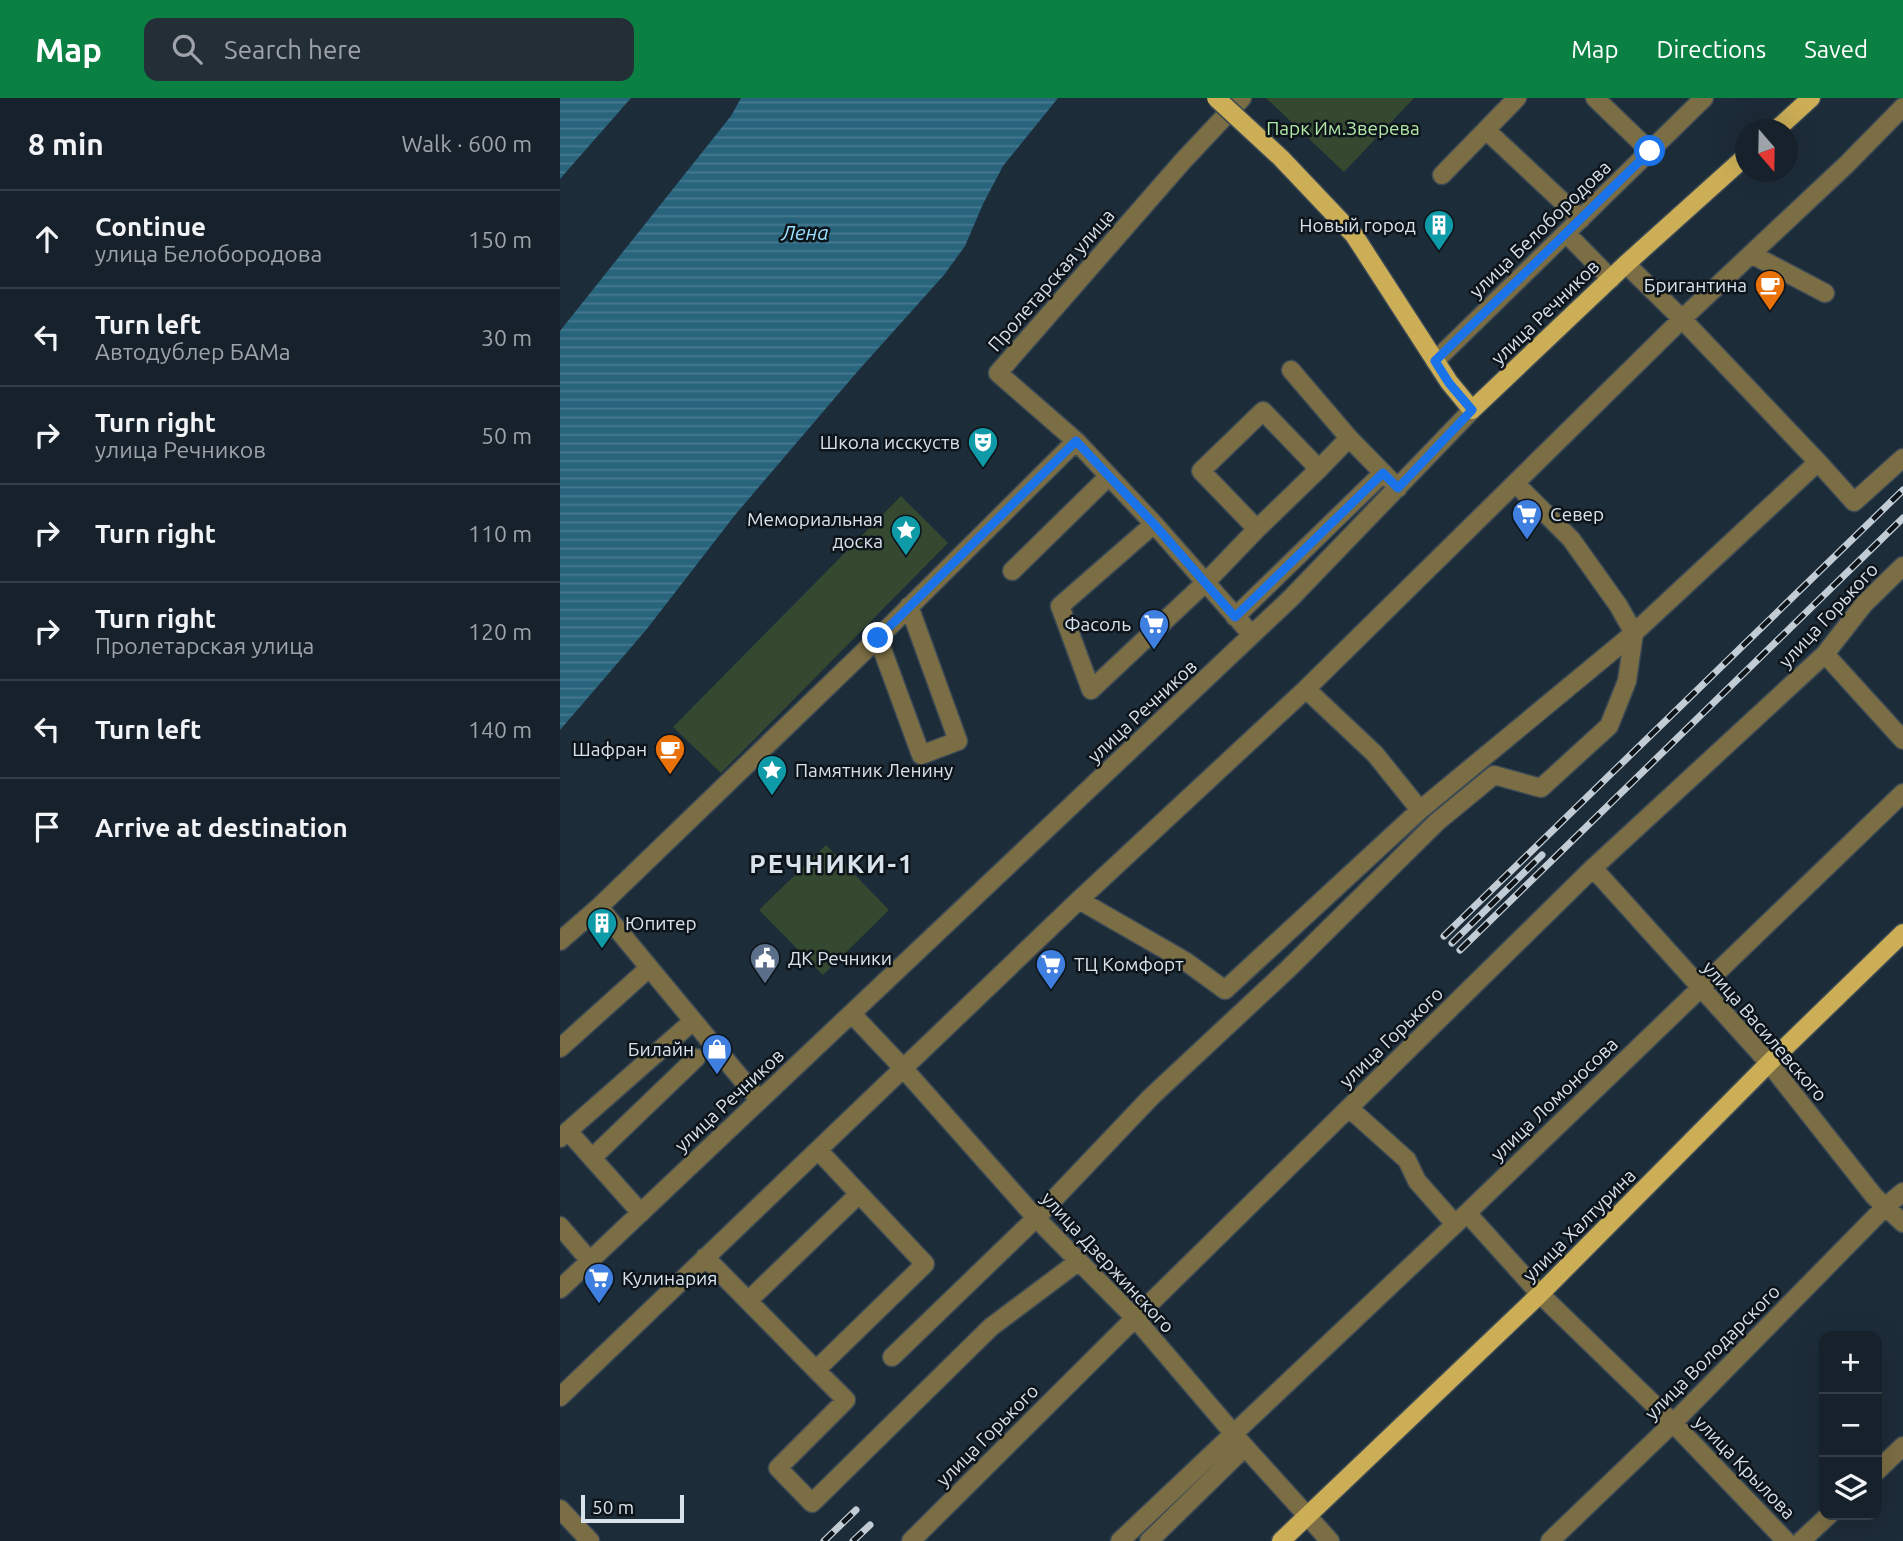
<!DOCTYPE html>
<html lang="en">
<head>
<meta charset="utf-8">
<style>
	:root { --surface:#16212b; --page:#232e37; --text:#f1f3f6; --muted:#9ea3a9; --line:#353e47; --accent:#0b8043 }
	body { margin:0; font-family:Ubuntu,sans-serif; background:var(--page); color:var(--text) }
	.controls { position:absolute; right:21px; bottom:21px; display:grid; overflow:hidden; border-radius:14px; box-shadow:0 7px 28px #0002 }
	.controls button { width:63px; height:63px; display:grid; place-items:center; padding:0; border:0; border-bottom:2px solid var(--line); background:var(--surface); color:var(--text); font:35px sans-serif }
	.compass { position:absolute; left:1175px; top:21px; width:63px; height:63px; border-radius:50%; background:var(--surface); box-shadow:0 7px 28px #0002; rotate:160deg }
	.scale { position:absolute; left:21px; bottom:18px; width:103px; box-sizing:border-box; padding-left:7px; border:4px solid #d8e2eb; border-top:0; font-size:19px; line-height:24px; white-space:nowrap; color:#d8e2eb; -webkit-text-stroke:5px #0d141a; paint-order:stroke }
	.stop { position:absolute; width:21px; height:21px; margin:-16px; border:5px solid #1a73e8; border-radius:50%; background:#fff }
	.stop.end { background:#1a73e8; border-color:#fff; box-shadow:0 2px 7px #0008 }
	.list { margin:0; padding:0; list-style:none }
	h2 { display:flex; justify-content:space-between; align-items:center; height:91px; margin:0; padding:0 28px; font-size:30px }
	h2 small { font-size:23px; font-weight:400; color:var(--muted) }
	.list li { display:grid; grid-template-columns:46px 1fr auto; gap:21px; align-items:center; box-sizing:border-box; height:98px; padding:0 28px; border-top:2px solid var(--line) }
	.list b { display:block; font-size:26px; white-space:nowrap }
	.list p { margin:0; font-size:23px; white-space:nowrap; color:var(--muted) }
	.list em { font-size:23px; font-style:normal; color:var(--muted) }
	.icon { flex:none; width:38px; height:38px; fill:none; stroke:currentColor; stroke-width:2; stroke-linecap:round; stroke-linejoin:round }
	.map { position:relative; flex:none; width:1343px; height:1443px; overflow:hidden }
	header { display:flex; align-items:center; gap:42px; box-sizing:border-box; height:98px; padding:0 35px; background:var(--accent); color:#fff }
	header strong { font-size:33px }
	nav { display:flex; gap:38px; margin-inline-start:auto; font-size:24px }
	.search { width:490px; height:63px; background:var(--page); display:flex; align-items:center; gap:18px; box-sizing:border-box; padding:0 24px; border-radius:14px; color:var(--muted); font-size:26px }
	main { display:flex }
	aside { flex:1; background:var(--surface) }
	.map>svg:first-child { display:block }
	.park { fill:#354931 }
	.water { fill:url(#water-rules) }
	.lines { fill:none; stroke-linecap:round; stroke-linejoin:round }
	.minor-casing { stroke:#3b4955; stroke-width:21 }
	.major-casing { stroke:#3b4955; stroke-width:21 }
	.minor { stroke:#7b6d44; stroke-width:18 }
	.major { stroke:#ccae56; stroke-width:18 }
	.rail-casing { stroke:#c1ccd5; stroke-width:7 }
	.rail { stroke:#0d141a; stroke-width:4.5; stroke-dasharray:13; stroke-linecap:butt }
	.major-bridge-casing { stroke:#3b4955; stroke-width:21; stroke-linecap:butt }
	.major-bridge { stroke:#ccae56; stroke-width:18 }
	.route { stroke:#1a73e8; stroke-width:9 }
	.labels { text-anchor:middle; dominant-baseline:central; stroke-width:5; stroke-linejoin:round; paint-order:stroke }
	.park-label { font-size:19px; fill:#b1e6a6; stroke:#0d141a }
	.poi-label { font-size:19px; fill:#d8e2eb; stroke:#0d141a; text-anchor:end }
	.street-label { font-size:19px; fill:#d8e2eb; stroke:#0d141a }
	.water-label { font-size:21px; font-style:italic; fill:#9adfff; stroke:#0d141a }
	.district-label { font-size:26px; font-weight:bold; letter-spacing:2px; fill:#d8e2eb; stroke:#0d141a }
</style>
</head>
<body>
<header>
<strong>Map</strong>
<div class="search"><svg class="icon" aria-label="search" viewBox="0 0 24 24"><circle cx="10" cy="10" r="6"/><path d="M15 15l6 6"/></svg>Search here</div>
<nav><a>Map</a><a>Directions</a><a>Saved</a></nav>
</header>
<main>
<aside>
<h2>8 min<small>Walk · 600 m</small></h2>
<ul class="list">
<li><svg class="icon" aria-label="ahead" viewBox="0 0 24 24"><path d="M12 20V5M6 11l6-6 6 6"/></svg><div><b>Continue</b><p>улица Белобородова</p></div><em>150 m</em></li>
<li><svg class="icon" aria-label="left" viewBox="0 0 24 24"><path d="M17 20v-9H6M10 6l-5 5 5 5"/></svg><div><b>Turn left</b><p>Автодублер БАМа</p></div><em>30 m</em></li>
<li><svg class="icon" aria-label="right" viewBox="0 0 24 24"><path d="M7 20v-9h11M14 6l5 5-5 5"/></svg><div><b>Turn right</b><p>улица Речников</p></div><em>50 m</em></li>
<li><svg class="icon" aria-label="right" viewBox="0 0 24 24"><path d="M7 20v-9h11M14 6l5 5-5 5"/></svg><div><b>Turn right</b></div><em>110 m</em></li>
<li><svg class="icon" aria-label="right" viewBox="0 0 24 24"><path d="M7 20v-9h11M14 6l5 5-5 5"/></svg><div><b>Turn right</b><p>Пролетарская улица</p></div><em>120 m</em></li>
<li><svg class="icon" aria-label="left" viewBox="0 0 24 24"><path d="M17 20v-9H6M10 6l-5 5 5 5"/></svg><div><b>Turn left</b></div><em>140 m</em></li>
<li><svg class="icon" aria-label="arrive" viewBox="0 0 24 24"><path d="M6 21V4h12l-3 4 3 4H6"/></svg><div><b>Arrive at destination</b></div></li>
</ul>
</aside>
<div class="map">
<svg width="1343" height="1443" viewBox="0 0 1343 1443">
	<defs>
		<pattern id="water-rules" width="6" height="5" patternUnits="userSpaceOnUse" patternTransform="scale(1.75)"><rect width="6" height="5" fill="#29647d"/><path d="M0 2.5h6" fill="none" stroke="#477a90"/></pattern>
	</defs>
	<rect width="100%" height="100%" fill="#1d2c39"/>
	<path class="park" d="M706,0H854L784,74Z
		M341,398L388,445L161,675L113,629Z
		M266,747L329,812L263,877L199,812Z"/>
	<path class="water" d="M0,0H71L0,81Z
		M181,0H498L443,68L423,106L405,148L384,177L297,274L175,417L86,532L0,632V233L171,18Z"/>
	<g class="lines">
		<g class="minor-casing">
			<path id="minor" d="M682,0L622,64L438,275L516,343L594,426L692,537
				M1035,0L1090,53
				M926,32L1021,121
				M882,77L957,0
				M1006,135L1051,181
				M1191,156L1265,195
				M1066,166L1122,221L1287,66L1343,9
				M875,263L1144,0
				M731,272L789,340
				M1258,364L1294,404L1343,360
				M594,426L500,508L531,592L646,484L697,431L759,371L789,340L838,390
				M697,431L641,373L703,313L759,371
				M452,473L549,378
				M675,519L823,375
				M318,540L361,657L398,643L349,508
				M1265,556L1343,642
				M746,591L815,656L860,712
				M1033,770L1209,965L1314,1098L1343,1125
				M519,802L625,863L665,892L860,712L1074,535L1058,507L1011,441L955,385
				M39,809L199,1002
				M0,843L39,809L318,540L516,343
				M292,916L343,970L476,1120L575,1220L685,1349L770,1443
				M0,950L89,870
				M789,1010L847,1062L857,1083L895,1126
				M8,1033L81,1115
				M0,1040L133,923
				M32,1060L136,960
				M907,1115L980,1196L1113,1325L1226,1443
				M0,1128L30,1163
				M145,1159L256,1272L365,1166L258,1052
				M0,1191L731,500L912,312
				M188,1203L299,1096
				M256,1272L286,1302L218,1370L252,1405L431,1229L519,1163
				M0,1299L519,802L746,591L1122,221L1258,364L1074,535L1067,583L1049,628L981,690L934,677L877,724L727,872L591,999L476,1120L332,1259
				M1317,1373L1343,1348
				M0,1411L30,1443
				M351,1443L575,1220L1033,770L1265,556L1304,506L1343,468
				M560,1443L907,1115L1343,695
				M589,1443L685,1349
				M990,1443L1113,1325L1325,1109L1343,1094
				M1241,1443L1269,1417"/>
		</g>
		<g class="major-casing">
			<path id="major" d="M1216,32L1251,0
				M721,60L794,137L889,284L912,312L1066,166L1185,59
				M721,1443L980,1196L1209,965L1343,835"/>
		</g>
		<use href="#minor" class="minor"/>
		<use href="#major" class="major"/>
		<g class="rail-casing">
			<path id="rail" d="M884,838L1343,392
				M892,845L982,757
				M900,852L1343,420
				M264,1443L296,1412
				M293,1443L310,1427"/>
		</g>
		<use href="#rail" class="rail"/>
		<g class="major-bridge-casing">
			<path id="major-bridge" d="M656,0L721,60"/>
		</g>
		<use href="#major-bridge" class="major-bridge"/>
	</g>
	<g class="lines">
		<path class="route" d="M318,540L516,343L594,426L675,519L823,375L838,390L912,312L889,285L875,263L1090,53"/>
	</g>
	<defs>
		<g id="building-pin" transform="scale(1.575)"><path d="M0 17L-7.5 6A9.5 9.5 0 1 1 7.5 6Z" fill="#0f9aa8" stroke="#0d141a"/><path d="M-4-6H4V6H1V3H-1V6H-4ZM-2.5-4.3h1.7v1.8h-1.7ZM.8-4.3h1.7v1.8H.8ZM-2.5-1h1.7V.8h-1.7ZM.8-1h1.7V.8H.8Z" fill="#fff"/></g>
		<g id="cafe-pin" transform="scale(1.575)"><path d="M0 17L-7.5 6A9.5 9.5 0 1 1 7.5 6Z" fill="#e8710a" stroke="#0d141a"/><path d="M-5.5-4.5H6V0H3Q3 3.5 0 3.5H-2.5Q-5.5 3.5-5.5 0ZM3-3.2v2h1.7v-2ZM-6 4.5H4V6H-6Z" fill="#fff"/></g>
		<g id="theatre-pin" transform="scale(1.575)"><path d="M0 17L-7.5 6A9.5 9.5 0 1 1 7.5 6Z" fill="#0f9aa8" stroke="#0d141a"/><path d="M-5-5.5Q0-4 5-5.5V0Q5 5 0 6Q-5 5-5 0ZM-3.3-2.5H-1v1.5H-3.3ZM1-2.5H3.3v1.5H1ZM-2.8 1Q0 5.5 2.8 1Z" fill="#fff"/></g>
		<g id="supermarket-pin" transform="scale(1.575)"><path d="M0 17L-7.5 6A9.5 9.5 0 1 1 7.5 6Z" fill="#3f7fe0" stroke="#0d141a"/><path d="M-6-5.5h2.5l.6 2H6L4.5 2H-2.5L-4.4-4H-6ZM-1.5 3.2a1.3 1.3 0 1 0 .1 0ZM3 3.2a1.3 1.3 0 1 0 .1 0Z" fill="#fff"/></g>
		<g id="sight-pin" transform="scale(1.575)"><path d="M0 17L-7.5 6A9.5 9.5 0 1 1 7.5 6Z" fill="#0f9aa8" stroke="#0d141a"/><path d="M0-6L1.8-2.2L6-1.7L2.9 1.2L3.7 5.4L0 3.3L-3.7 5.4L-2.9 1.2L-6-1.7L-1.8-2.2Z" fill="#fff"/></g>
		<g id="civic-pin" transform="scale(1.575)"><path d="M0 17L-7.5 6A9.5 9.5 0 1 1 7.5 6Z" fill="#5c6f8a" stroke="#0d141a"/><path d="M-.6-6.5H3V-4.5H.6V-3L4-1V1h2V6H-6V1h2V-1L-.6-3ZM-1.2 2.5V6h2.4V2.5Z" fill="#fff"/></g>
		<g id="shop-pin" transform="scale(1.575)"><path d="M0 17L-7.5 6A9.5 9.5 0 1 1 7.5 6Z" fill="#3f7fe0" stroke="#0d141a"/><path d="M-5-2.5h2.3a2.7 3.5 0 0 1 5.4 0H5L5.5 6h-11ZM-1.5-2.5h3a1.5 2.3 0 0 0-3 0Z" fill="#fff"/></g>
	</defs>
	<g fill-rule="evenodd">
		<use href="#building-pin" x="879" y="127"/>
		<use href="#cafe-pin" x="1210" y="187"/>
		<use href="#theatre-pin" x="423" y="344"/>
		<use href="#supermarket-pin" x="967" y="416"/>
		<use href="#sight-pin" x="346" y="432"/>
		<use href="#supermarket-pin" x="594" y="526"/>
		<use href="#cafe-pin" x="110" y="651"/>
		<use href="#sight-pin" x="212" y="672"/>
		<use href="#building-pin" x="42" y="825"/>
		<use href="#civic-pin" x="205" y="860"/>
		<use href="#supermarket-pin" x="491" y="866"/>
		<use href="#shop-pin" x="157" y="951"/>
		<use href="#supermarket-pin" x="39" y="1180"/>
	</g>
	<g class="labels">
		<g class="park-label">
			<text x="783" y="30">Парк Им.Зверева</text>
		</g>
		<g class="poi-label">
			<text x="856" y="127">Новый город</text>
			<text x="1187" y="187">Бригантина</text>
			<text x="400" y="344">Школа исскуств</text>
			<text x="990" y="416" text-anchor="start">Север</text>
			<text x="323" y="421">Мемориальная<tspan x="323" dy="22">доска</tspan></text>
			<text x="571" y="526">Фасоль</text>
			<text x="87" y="651">Шафран</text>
			<text x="235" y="672" text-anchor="start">Памятник Ленину</text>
			<text x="65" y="825" text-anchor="start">Юпитер</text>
			<text x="228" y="860" text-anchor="start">ДК Речники</text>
			<text x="514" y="866" text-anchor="start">ТЦ Комфорт</text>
			<text x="134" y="951">Билайн</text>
			<text x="62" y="1180" text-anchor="start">Кулинария</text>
		</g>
		<g class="street-label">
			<text transform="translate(980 131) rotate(-44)">улица Белобородова</text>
			<text transform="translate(491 182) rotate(-49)">Пролетарская улица</text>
			<text transform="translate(985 214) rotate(-44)">улица Речников</text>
			<text transform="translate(1268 517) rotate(-47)">улица Горького</text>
			<text transform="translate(582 613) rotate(-43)">улица Речников</text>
			<text transform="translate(1205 933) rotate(49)">улица Василевского</text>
			<text transform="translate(831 939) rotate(-44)">улица Горького</text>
			<text transform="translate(994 1001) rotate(-44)">улица Ломоносова</text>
			<text transform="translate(169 1002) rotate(-43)">улица Речников</text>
			<text transform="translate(1019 1127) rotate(-45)">улица Халтурина</text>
			<text transform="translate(548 1164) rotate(47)">улица Дзержинского</text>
			<text transform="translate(1152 1254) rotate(-45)">улица Володарского</text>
			<text transform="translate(427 1337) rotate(-45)">улица Горького</text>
			<text transform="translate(1185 1369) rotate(46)">улица Крылова</text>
		</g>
		<g class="water-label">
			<text x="245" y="134">Лена</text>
		</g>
		<g class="district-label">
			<text x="272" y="765">РЕЧНИКИ-1</text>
		</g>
	</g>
</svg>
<div class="controls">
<button>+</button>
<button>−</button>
<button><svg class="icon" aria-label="layers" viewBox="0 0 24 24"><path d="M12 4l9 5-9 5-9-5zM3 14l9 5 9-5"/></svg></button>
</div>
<svg class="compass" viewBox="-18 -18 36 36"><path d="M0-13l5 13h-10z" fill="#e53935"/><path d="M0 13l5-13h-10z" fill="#9ea3a9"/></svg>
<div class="scale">50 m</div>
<div class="stop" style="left:1090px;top:53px"></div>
<div class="stop end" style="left:318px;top:540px"></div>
</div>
</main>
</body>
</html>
